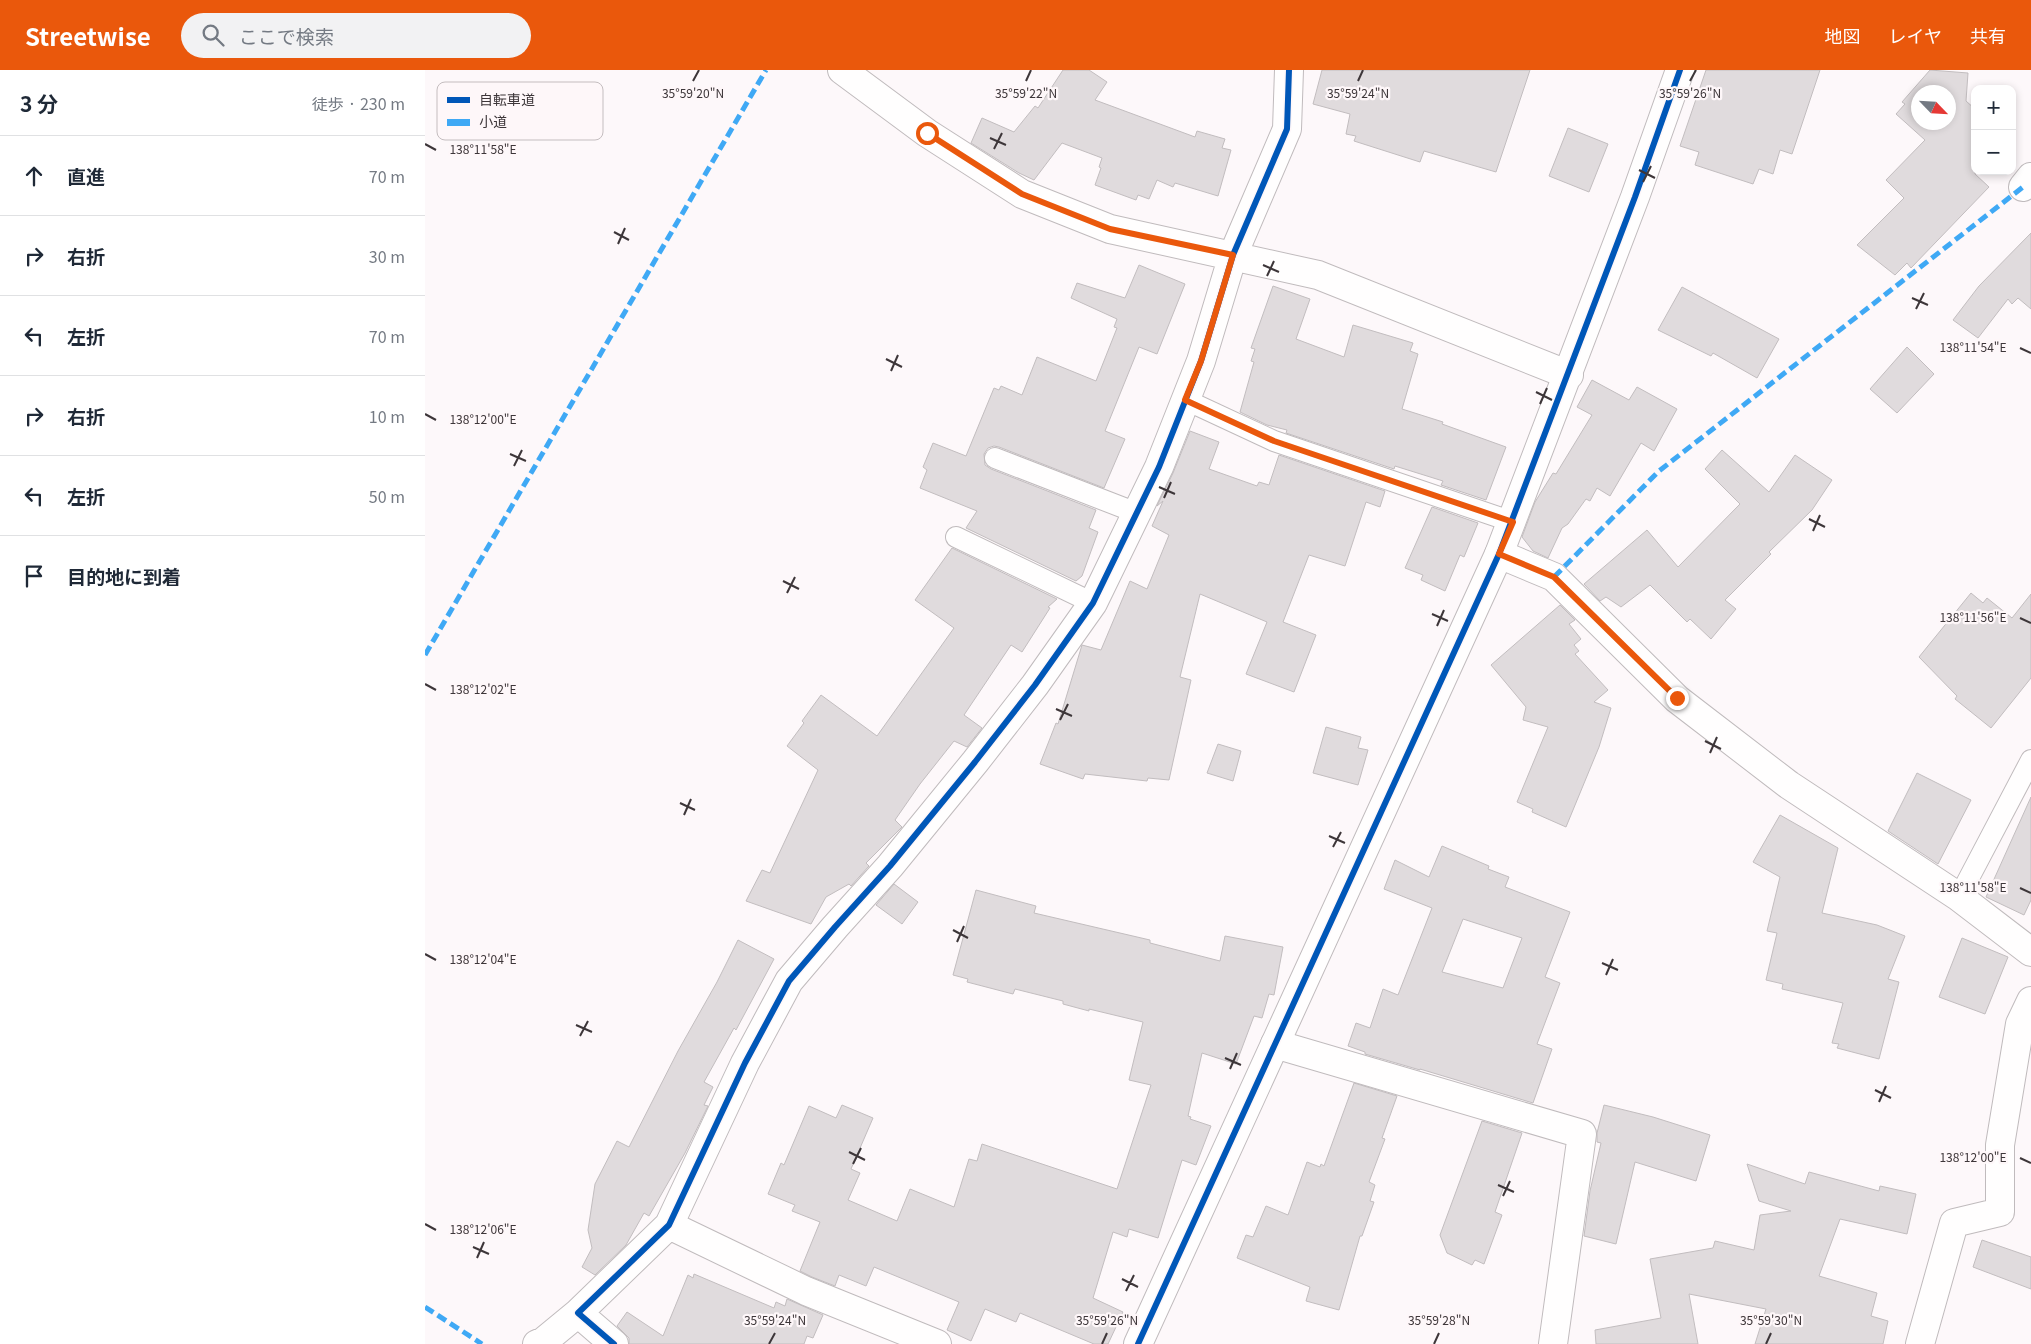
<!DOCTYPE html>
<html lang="ja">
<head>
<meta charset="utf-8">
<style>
	:root { --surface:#fff; --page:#f2f2f3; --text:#1f2937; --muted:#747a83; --line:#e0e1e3; --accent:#ea580c }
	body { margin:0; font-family:Georgia,"Noto Sans JP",serif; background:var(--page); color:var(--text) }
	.controls { position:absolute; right:15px; top:15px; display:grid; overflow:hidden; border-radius:10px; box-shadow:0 2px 8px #0003 }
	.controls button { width:45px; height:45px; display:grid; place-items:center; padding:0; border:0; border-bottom:1px solid var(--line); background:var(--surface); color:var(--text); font:25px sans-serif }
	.compass { position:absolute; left:1486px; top:15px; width:45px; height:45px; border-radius:50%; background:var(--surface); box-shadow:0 2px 8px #0003; rotate:115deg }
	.stop { position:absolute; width:15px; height:15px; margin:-11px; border:4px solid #ea580c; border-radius:50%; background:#fff }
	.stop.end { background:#ea580c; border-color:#fff; box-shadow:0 1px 5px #0008 }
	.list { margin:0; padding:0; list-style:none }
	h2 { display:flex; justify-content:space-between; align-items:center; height:65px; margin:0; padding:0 20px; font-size:21px }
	h2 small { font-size:16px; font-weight:400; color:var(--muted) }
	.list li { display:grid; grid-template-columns:32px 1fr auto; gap:15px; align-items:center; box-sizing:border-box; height:80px; padding:0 20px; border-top:1px solid var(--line) }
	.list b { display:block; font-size:19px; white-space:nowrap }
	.list em { font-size:16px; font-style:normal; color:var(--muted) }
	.icon { flex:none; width:28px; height:28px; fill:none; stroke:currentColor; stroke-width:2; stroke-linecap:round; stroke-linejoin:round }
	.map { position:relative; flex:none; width:1606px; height:1274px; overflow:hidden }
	header { display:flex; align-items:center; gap:30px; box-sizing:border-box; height:70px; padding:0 25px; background:var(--accent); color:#fff }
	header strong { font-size:24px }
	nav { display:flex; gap:28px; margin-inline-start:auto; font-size:18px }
	.search { width:350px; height:45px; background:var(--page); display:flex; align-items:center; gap:12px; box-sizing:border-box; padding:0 18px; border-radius:28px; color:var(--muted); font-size:19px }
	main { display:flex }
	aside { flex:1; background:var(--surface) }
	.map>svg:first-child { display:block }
	.building { fill:#e0dbdd; stroke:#c2bdbf; fill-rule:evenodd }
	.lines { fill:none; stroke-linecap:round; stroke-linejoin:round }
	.service-casing { stroke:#c0bbbd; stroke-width:22 }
	.minor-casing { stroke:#c0bbbd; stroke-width:30 }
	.tertiary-casing { stroke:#c0bbbd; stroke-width:30 }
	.service { stroke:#fffefe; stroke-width:20 }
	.minor { stroke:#fffefe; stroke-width:28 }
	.tertiary { stroke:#fffefe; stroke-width:28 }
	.quiet { stroke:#3fa9f5; stroke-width:5; stroke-dasharray:10 5; stroke-linecap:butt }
	.cycleway-casing { stroke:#fef7f9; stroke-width:9 }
	.cycleway { stroke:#0057b8; stroke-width:6 }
	.route { stroke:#ea580c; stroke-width:6 }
	.ticks { fill:none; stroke:#3d3639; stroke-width:2 }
	.key { fill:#fef7f9; stroke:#c4bdbf; stroke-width:1 }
	.key-label { font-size:14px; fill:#3d3639 }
	.ticks-label { font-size:12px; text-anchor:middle; fill:#3d3639; stroke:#fef7f9; stroke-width:4.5; stroke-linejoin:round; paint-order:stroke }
</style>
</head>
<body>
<header>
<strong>Streetwise</strong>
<div class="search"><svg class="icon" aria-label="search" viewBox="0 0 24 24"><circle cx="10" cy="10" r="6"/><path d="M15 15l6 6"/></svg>ここで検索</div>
<nav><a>地図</a><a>レイヤ</a><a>共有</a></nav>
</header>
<main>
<aside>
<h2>3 分<small>徒歩 · 230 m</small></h2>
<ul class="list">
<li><svg class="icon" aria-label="ahead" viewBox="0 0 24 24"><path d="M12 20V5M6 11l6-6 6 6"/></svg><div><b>直進</b></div><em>70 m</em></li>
<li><svg class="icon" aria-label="right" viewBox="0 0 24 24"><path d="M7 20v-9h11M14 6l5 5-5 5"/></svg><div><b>右折</b></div><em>30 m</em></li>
<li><svg class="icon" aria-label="left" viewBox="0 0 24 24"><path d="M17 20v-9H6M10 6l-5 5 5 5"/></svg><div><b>左折</b></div><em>70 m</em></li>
<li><svg class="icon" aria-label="right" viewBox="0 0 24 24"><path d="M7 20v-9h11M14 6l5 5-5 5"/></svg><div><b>右折</b></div><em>10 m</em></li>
<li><svg class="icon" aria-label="left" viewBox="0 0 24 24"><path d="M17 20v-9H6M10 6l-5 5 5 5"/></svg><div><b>左折</b></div><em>50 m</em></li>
<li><svg class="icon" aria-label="arrive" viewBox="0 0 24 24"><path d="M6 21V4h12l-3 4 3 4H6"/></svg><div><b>目的地に到着</b></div></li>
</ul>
</aside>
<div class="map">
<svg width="1606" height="1274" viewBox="0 0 1606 1274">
	<rect width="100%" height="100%" fill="#fdf8fa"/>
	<path class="building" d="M638,0H664L682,12L670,30L770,67L772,61L800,69L797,78L806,80L793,126L750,113L748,117L732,110L724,129L713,125L711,130L670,115L676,98L674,97L677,88L637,73L609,110L594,103L546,73L557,48L589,62L610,36L613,38Z
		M897,0H1105L1071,102L999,81L995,92L929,71L931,66L921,64L925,44L888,34Z
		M1281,0H1395L1367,84L1355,80L1348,104L1334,99L1328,114L1270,95L1274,82L1255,76Z
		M1505,0L1543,3L1541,31L1550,39V104L1564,117L1486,198L1482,193L1470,205L1432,175L1479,128L1461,110L1500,70L1471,44L1480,34L1477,32ZM1494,22H1524V52H1494Z
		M1143,58L1183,74L1164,122L1124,106Z
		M1606,163V239L1593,228L1587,234L1583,229L1553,268L1528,250L1554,216Z
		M714,195L760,214L732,284L714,277L680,361L700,369L679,418L574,377L569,376L563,378L559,384L560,395L566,399L671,440L664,458L673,462L657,506L651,511L541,458L552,441L495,418L502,400L498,397L508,373L541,386L569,318L574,320L576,316L597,325L612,287L671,311L692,258L689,257L692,249L646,228L652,213L700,228Z
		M848,216L885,229L871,269L919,287L928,255L988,273L985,281L993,284L977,339L1018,352L1017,354L1081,377L1061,430L1016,415L1018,411L970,396L969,399L861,363L862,360L842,355L815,342L829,292L826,291L830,279L826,278Z
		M1257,217L1354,269L1332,308L1288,283L1286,286L1233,260Z
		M1482,277L1509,304L1472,343L1445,319Z
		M1167,310L1204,330L1212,317L1252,339L1229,381L1216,373L1185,426L1172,418L1165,431L1161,429L1143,454L1137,458L1123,488L1108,481L1097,467L1110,432L1128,403L1131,404L1167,345L1152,337Z
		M765,361L794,372L784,399L832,416L834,412L844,415L854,385L960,421L955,437L941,432L920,496L884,485L858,552L891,565L869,622L821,604L842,552L775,524L755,607L766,610L744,710L723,708L722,711L660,704L658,709L615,694L631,653L633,654L657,575L676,580L705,511L722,519L744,465L727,456L738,431L732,436L748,403Z
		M1297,380L1344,422L1370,385L1407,410L1387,440L1344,482L1346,484L1300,530L1311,539L1286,569L1265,549L1262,552L1225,515L1196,537L1181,527L1175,531L1159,514L1222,460L1253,497L1315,434L1280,399Z
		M1007,437L1053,453L1039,487L1035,485L1020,521L996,510L998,505L980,498Z
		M527,478L632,529L623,537L625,538L597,582L586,575L539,645L557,658L542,677L529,671L495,714L470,750L477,757L441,793L444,796L426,816L424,814L401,827L386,854L321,831L337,800L345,803L393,700L362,676L379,653L377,651L396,625L452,666L529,558L490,530Z
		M1546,523L1558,533L1562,528L1587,548L1606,524V608L1566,658L1530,629L1532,626L1494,587Z
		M1135,535L1150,550L1144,554L1156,569L1149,575L1154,581L1150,584L1183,620L1169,632L1186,638L1174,677L1141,757L1107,742L1108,739L1092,732L1123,657L1098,650L1101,637L1066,595Z
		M901,657L936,667L933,678L943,680L933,715L888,703Z
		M793,674L816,681L808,711L782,703Z
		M1492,703L1546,730L1513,794L1463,761Z
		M1606,727V830L1599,845L1561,827Z
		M1355,745L1413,778L1397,843L1452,855L1480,866L1463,909L1474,912L1454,989L1412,978L1414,974L1407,973L1418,933L1357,919L1358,914L1341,910L1352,863L1342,861L1355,807L1328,792Z
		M1017,776L1064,796L1063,799L1084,807L1080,817L1145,842L1120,907L1135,913L1112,974L1127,979L1108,1033L995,999V1000L940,984V982L923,976L931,953L945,958L958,919L973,925L1007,838L959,819L970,790L1004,807ZM1038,849L1097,868L1078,918L1017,902Z
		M469,814L493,832L477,854L451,835Z
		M551,820L611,836L609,843L725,870V873L795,891L800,866L858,877L849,925L844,924L837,948L829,946L811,994L777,983L763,1046L766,1047L765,1049L786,1056L771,1095L757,1090L733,1168L704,1159L702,1167L688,1162L668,1228L698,1242L683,1274H669L595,1243L591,1252L560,1239L546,1271L522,1260L534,1232L449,1197L441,1216L414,1205L410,1216L387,1207L375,1201L395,1152L367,1141L370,1135L343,1124L356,1093L359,1095L384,1036L411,1048L417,1035L448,1048L426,1099L435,1103L423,1130L472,1151L485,1119L529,1137L544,1089L552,1091L557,1074L692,1119L726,1015L704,1010L718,952L664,939V941L638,934V931L590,919L588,924L542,912L543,909L528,905Z
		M1537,868L1583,887L1560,944L1514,927Z
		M313,870L349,889L311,960L309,958L279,1012L288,1017L279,1035L283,1036L260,1083L224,1146L219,1143L201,1175L170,1205L157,1197L167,1178L163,1160L170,1114L192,1071L204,1077L253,981L292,912Z
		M929,1013L972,1026L957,1068L960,1069L944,1112L950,1115L945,1131L949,1132L937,1166H935L914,1240L881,1231L885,1217L812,1188L821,1165L828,1167L841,1136L863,1145L882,1092L895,1097L896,1094L899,1096Z
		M1179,1035L1228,1047L1285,1065L1271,1111L1210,1092L1191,1174L1159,1166L1165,1121L1176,1073L1172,1072V1063Z
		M1057,1051L1097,1063L1070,1142L1077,1145L1059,1194L1050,1190L1047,1195L1022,1183L1015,1165Z
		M1322,1094L1380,1114L1384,1102L1454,1121L1455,1116L1491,1124L1482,1164L1415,1149L1394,1206L1452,1223L1446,1246L1463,1251L1458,1274H1330L1341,1239L1264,1224L1273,1274H1171L1170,1260L1236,1248L1225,1189L1288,1178L1290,1171L1329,1180L1335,1145L1366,1141L1334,1131Z
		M1557,1170L1606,1187V1219L1548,1197Z
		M269,1204L349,1238L351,1232L360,1236L362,1229L398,1245L388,1268L382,1266L379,1274H204V1268L192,1256L202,1242L238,1266L263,1205L268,1208Z"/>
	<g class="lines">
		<g class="service-casing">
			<path id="service" d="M761,330L849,371L1088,452
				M570,388L712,443
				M531,467L668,533
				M1534,827L1606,690"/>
		</g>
		<g class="minor-casing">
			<path id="minor" d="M417,0L502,63L597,124L685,159L893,205L1144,305
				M1598,117L1606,107
				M1074,484L1129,507L1252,629L1364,715L1534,827L1606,882
				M850,974L1157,1064L1128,1274
				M244,1155L381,1221L512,1274
				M112,1274L119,1271L153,1243
				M189,1274L153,1243L244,1155L320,993L364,911L410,857L465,796L550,692L610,615L668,533L734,397L776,291L808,185L862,59L864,0
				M1495,1274L1529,1153L1575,1142V1075L1595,954L1606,931"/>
		</g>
		<g class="tertiary-casing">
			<path id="tertiary" d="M713,1274L1074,484L1210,127L1255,0"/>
		</g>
		<use href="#service" class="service"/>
		<use href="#minor" class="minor"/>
		<use href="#tertiary" class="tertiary"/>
		<path class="quiet" d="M1129,507L1234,401L1598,117
			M0,585L341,0
			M0,1237L57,1274"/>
		<g class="cycleway-casing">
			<path id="cycleway" d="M189,1274L153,1243L244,1155L320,993L364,911L410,857L465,796L550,692L610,615L668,533L734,397L776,291L808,185L862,59L864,0
				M713,1274L1074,484L1210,127L1255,0"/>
		</g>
		<use href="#cycleway" class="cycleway"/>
	</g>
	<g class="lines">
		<path class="route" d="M502,63L597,124L685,159L808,185L776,291L760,330L849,371L1088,452L1074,484L1129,507L1252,628"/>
	</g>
	<path class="ticks" d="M268,11L274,0M601,11L606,0M933,11L938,0M1265,11L1271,0M565,68L581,75M0,74L11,80M569,79L577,63M1214,100L1230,108M1218,112L1226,96M189,162L204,170M193,174L200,158M838,195L854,202M842,206L849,191M1487,228L1503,235M1491,239L1499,223M1595,278L1606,283M461,289L477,297M466,301L473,285M1111,322L1127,330M1115,334L1122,318M0,344L11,350M85,384L101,391M89,396L97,380M734,417L750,424M739,428L746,412M1384,449L1400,457M1388,461L1395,445M358,511L374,519M362,523L370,507M1007,544L1023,551M1595,548L1606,553M1012,556L1019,540M0,614L11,620M631,639L647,646M635,650L643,634M1280,671L1296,679M1285,683L1292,667M255,733L270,740M259,745L266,729M904,766L920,773M908,777L916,762M1595,818L1606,823M528,860L543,868M532,872L539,856M0,884L11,890M1177,893L1193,900M1181,905L1188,889M151,955L167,962M155,966L163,951M800,988L816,995M805,999L812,983M1450,1020L1466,1028M1454,1032L1461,1016M424,1082L440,1090M1595,1088L1606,1093M428,1094L436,1078M1073,1115L1089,1122M1078,1126L1085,1111M0,1154L11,1160M48,1177L64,1184M52,1188L59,1172M697,1209L713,1217M701,1221L709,1205M344,1274L350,1263M677,1274L682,1263M1009,1274L1014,1263M1341,1274L1346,1263"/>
	<rect x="12" y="12" width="166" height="58" rx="8" class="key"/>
	<rect x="22" y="27" width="23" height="6" fill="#0057b8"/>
	<rect x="22" y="49" width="23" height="7" fill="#3fa9f5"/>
	<g class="key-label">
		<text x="54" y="35">自転車道</text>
		<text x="54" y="57">小道</text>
	</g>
	<g class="ticks-label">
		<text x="601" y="28">35°59'22"N</text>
		<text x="933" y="28">35°59'24"N</text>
		<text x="1265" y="28">35°59'26"N</text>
		<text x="268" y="28">35°59'20"N</text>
		<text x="58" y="84">138°11'58"E</text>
		<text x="1548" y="282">138°11'54"E</text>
		<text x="58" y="354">138°12'00"E</text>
		<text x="1548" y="552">138°11'56"E</text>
		<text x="58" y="624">138°12'02"E</text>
		<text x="1548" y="822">138°11'58"E</text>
		<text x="58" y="894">138°12'04"E</text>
		<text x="1548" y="1092">138°12'00"E</text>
		<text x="58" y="1164">138°12'06"E</text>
		<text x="1346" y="1255">35°59'30"N</text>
		<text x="350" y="1255">35°59'24"N</text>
		<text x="682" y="1255">35°59'26"N</text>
		<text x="1014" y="1255">35°59'28"N</text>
	</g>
</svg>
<div class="controls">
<button>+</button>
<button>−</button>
</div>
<svg class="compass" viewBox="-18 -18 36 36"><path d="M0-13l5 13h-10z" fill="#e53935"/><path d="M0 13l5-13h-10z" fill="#747a83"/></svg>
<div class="stop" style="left:502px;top:63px"></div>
<div class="stop end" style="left:1252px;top:628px"></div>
</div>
</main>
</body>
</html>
